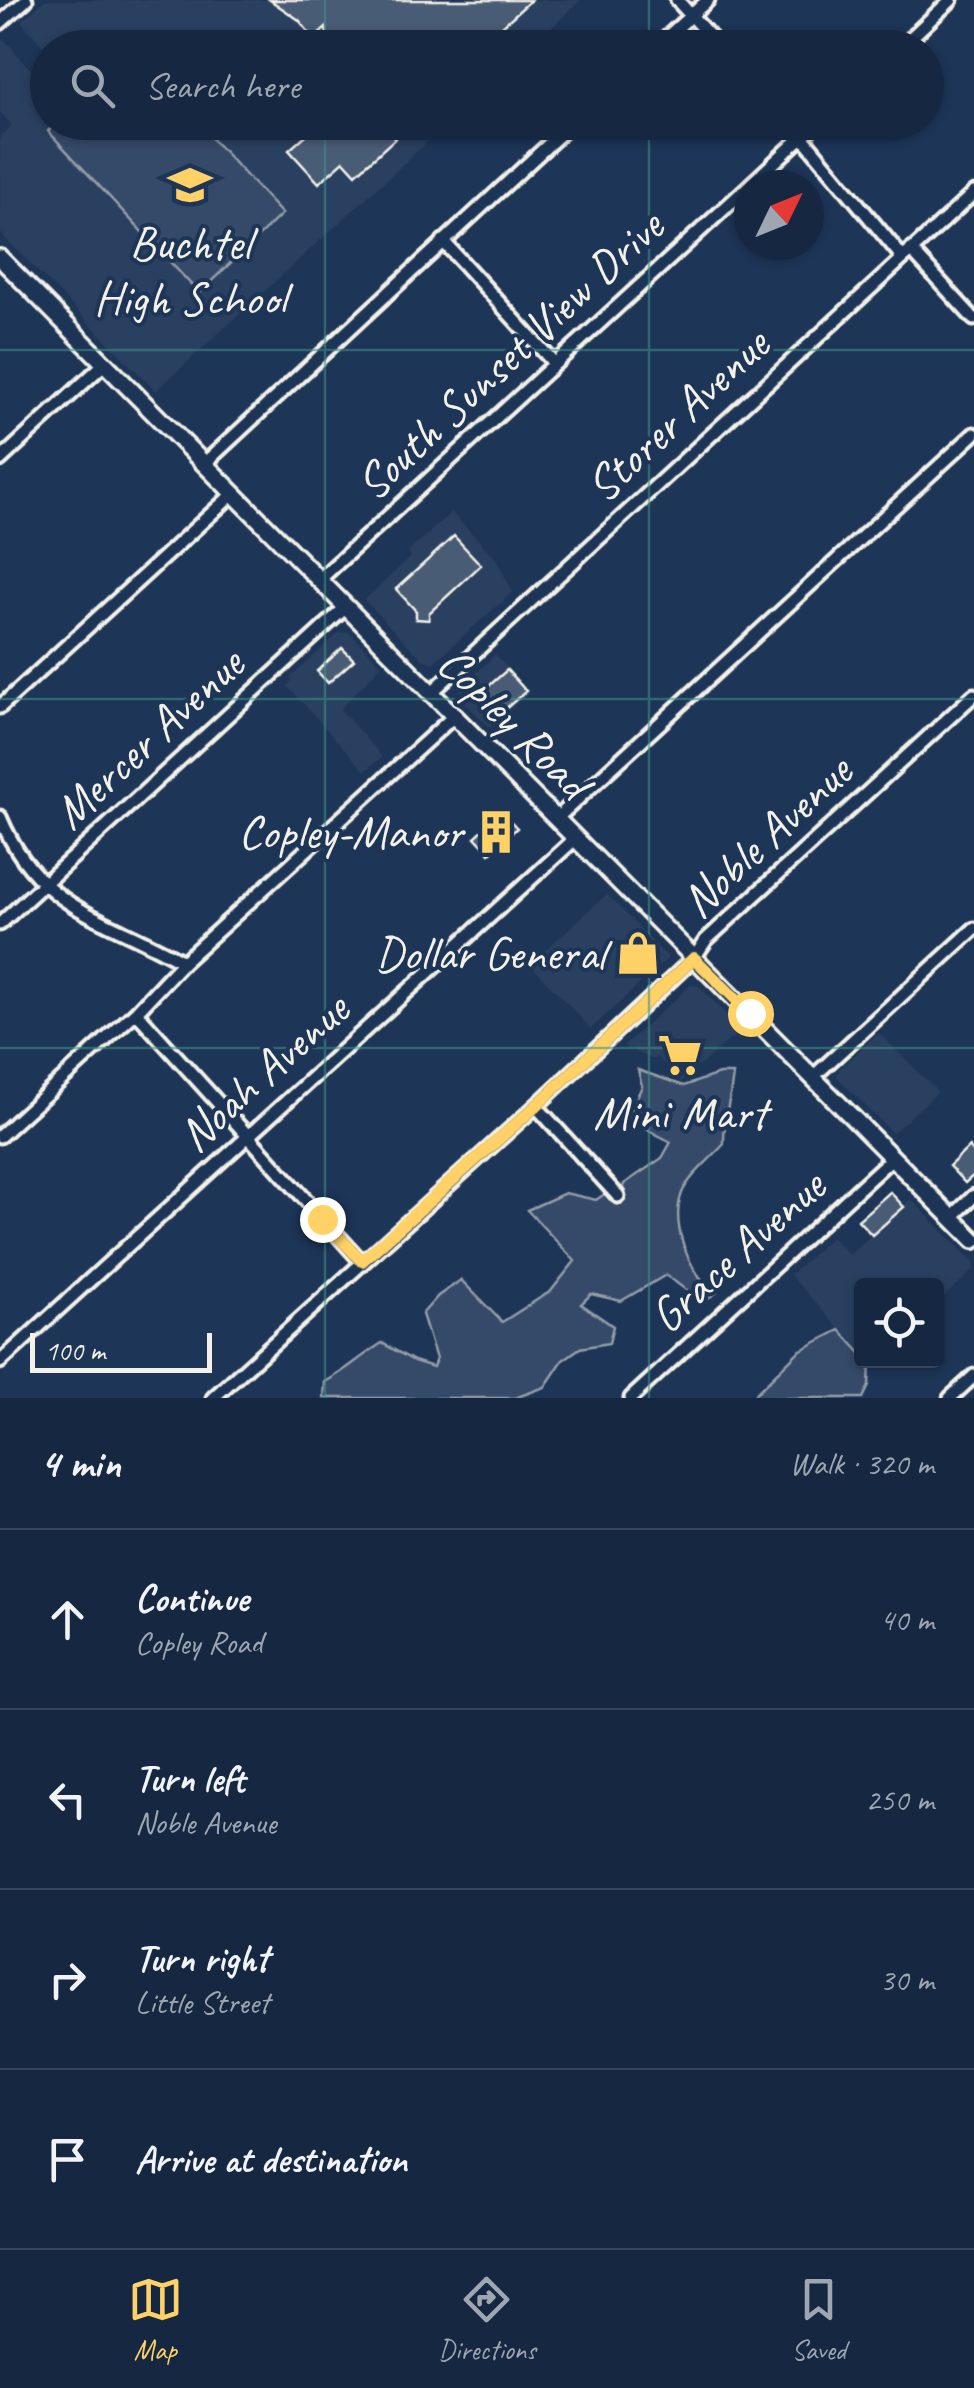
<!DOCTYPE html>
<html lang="en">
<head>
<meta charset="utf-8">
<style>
	:root { --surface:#162841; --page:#1f3048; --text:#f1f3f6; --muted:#9ea6b1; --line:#35445a; --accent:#ffd166 }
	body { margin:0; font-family:Caveat,sans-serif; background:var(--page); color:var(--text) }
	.controls { position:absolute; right:30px; bottom:30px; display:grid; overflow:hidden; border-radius:10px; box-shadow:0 2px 8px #0004 }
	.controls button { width:90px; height:90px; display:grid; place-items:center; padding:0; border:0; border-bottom:2px solid var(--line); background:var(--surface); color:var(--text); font:50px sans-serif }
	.compass { position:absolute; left:734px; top:170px; width:90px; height:90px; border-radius:50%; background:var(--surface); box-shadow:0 2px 8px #0004; rotate:47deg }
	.scale { position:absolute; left:30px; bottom:25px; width:182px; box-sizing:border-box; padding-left:10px; border:5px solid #f4f1e8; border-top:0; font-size:28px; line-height:35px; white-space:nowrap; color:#f4f1e8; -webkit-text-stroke:8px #1d3557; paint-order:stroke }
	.stop { position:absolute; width:30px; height:30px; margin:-22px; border:8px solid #ffd166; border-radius:50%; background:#fff }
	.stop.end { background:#ffd166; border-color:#fff; box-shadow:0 2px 10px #0008 }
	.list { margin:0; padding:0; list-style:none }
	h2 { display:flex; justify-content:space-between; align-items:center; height:130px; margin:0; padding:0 40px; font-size:42px }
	h2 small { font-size:32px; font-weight:400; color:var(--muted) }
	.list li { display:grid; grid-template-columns:65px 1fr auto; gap:30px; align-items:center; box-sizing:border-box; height:180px; padding:0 40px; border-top:2px solid var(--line) }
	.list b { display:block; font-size:38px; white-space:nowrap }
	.list p { margin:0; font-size:32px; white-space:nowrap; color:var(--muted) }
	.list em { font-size:32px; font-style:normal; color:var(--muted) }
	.icon { flex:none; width:55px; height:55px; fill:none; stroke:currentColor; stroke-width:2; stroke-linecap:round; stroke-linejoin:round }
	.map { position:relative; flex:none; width:974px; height:1398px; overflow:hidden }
	.search { position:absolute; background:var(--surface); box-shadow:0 2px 8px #0004; left:30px; right:30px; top:30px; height:110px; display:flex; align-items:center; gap:25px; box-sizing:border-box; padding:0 35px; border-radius:55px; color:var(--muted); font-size:38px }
	.sheet { height:850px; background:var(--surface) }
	nav { display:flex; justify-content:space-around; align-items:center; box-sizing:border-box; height:140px; border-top:2px solid var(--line); background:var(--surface); font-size:28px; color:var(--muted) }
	nav a { display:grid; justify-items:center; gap:5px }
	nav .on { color:var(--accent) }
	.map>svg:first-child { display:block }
	.built { fill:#2a4060 }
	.green { fill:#354a67; stroke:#949ea8; stroke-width:2.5 }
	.building { fill:#485b74; stroke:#f4f1e8; stroke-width:2.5 }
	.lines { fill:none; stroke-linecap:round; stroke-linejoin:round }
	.minor-casing { stroke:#f4f1e8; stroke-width:19 }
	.secondary-casing { stroke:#f4f1e8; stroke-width:22 }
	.minor { stroke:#1d3557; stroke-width:11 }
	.secondary { stroke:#1d3557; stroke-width:15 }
	.route { stroke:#ffd166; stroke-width:12 }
	.grid { fill:none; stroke:#3d8f86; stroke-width:2.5; stroke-opacity:0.55 }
	.labels { text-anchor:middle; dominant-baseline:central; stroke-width:8; stroke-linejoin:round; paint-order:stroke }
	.poi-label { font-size:48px; fill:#f4f1e8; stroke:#1d3557 }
	.street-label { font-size:48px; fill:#f4f1e8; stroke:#1d3557 }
</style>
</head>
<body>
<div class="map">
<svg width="974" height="1398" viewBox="0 0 974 1398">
	<rect width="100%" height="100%" fill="#1d3557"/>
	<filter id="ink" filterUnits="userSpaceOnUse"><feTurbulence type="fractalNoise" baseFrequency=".01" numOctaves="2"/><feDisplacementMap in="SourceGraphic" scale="20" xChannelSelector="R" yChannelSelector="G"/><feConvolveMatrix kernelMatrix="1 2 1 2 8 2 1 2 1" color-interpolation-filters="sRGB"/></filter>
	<g filter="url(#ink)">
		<path class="built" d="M45,0H581L530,48H48L47,51L21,21Z
			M4,39L47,88L48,122L448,123L156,391L0,233V137L12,125L0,112V42Z
			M451,512L495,557L513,592L433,663L422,659L364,600L411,557L408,552Z
			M349,632L382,665L340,709L382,757L365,771L287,686L292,680L290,678L339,633Z
			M495,654L529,692L490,728L462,700L460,691Z
			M607,894L668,958L591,1029L530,964Z
			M691,985L699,986L741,1030L681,1082L657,1057L653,1060L623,1046Z
			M879,1033L938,1092L892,1133L837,1077L840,1068Z
			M911,1199L974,1263V1270L937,1303L936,1286H862L861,1353L790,1275L831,1237L849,1255Z"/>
		<path class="green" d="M58,122L197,123L282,214L199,293L48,131Z
			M638,1070L684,1086L719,1074H733C731,1098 723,1120 724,1144C712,1158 689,1176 682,1193C670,1225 689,1274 716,1293L702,1302L666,1275L621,1301L591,1294L581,1304L613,1326L609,1343L580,1348L563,1360L545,1387L515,1398H324L325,1382C346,1371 361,1356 382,1343L414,1361L433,1367L436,1359L422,1314L438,1296L461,1280L502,1322L551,1291L575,1261L527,1210L565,1193L596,1200L606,1193L618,1204L624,1184L662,1158L671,1142L627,1119L642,1086Z
			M840,1330L861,1353L862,1360L870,1363L869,1386L863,1398H751L799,1351Z"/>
		<path class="building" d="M270,0H531L478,48H329L326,28L314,39L299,20Z
			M311,122H389L400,134L356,174L344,161L319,183L289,150L315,127Z
			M454,536L481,565L429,613V620L416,619V611L396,589Z
			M342,648L354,660L328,683L317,671Z
			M507,670L526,691L503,711L484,690Z
			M502,812L517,828L490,853L475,837Z
			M969,1147L974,1153V1175L965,1183L949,1166Z
			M890,1192L904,1207L872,1235L858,1220Z"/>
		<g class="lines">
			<g class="minor-casing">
				<path id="minor" d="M677,0L720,48
					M0,23L26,0
					M655,48L708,0
					M900,48L951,0
					M790,122L903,258
					M750,185L818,122
					M443,241L554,363
					M911,250L974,319
					M0,460L104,364
					M205,463L573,122
					M320,579L749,186
					M432,692L974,193
					M0,707L234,493
					M0,817C39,911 106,917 183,962
					M557,818L974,434
					M0,924L346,607
					M136,1012L361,1261
					M813,1077L974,929
					M536,1106L618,1196
					M0,1136L136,1012L183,962L454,716
					M952,1217L974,1196
					M0,1362L576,838
					M213,1398L536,1106L694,958L706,940L974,695
					M631,1398L893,1157
					M950,1398L974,1376"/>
			</g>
			<g class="secondary-casing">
				<path id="secondary" d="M0,258L974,1240"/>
			</g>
			<use href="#minor" class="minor"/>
			<use href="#secondary" class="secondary"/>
		</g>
	</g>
	<g class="lines" filter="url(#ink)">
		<path class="route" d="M322,1219L362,1261L536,1106L694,958L750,1013"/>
	</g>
	<path class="grid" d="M325,0V48M649,0V48M325,122V1398M649,122V1398M0,350H974M0,699H974M0,1048H974"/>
	<defs>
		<g id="school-bare" transform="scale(3.45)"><path d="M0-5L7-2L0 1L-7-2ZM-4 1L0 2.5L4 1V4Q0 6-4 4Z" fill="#ffd166" stroke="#1d3557" stroke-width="2.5" paint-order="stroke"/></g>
		<g id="building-bare" transform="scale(3.45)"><path d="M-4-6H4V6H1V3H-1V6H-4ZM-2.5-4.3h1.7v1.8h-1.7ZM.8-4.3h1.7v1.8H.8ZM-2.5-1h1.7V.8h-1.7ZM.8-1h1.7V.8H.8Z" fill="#ffd166" stroke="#1d3557" stroke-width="2.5" paint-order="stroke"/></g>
		<g id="shop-bare" transform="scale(3.45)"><path d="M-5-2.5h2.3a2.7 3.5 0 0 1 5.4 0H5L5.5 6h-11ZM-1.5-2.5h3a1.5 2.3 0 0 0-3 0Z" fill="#ffd166" stroke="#1d3557" stroke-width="2.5" paint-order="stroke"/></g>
		<g id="supermarket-bare" transform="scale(3.45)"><path d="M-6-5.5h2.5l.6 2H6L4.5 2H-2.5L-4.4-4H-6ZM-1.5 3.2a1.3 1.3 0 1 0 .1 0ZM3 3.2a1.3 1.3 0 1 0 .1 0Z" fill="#ffd166" stroke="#1d3557" stroke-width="2.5" paint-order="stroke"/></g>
	</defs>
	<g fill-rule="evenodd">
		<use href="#school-bare" x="190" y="185"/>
		<use href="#building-bare" x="496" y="832"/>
		<use href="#shop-bare" x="638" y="953"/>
		<use href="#supermarket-bare" x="680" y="1055"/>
	</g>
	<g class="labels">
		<g class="poi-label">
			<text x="190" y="243">Buchtel<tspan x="190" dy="55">High School</tspan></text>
			<text x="463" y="832" text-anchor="end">Copley-Manor</text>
			<text x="605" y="953" text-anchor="end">Dollar General</text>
			<text x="680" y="1113">Mini Mart</text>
		</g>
		<g class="street-label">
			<text transform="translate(509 355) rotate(-43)">South Sunset View Drive</text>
			<text transform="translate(677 415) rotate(-43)">Storer Avenue</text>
			<text transform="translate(514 722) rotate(45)">Copley Road</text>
			<text transform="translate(148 738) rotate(-43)">Mercer Avenue</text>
			<text transform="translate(766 836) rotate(-43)">Noble Avenue</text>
			<text transform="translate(263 1072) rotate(-42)">Noah Avenue</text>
			<text transform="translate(737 1251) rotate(-42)">Grace Avenue</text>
		</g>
	</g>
</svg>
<div class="controls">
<button><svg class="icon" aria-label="locate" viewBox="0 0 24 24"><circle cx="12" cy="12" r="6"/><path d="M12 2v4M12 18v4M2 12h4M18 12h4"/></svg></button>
</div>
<svg class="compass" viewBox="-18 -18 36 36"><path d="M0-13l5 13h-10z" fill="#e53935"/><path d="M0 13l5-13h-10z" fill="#9ea6b1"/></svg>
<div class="scale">100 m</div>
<div class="stop" style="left:750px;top:1013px"></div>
<div class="stop end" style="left:322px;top:1219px"></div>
<div class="search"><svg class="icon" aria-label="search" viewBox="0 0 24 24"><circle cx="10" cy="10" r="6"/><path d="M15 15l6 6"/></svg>Search here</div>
</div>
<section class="sheet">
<h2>4 min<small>Walk · 320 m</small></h2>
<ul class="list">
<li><svg class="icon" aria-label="ahead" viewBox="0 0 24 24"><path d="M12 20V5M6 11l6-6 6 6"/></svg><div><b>Continue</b><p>Copley Road</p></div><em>40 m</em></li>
<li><svg class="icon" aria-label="left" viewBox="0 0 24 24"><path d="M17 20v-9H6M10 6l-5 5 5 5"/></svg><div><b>Turn left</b><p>Noble Avenue</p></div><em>250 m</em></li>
<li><svg class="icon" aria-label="right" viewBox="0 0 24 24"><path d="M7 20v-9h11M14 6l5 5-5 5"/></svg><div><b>Turn right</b><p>Little Street</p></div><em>30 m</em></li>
<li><svg class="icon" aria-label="arrive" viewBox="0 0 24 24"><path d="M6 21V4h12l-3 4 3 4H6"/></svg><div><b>Arrive at destination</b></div></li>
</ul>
</section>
<nav>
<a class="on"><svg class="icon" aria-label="map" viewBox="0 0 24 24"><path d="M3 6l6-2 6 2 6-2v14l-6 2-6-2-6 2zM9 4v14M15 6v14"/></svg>Map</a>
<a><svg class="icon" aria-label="directions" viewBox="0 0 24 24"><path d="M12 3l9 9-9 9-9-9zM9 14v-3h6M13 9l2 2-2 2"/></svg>Directions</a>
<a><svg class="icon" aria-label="saved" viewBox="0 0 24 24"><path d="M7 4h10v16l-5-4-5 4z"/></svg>Saved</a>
</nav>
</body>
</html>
